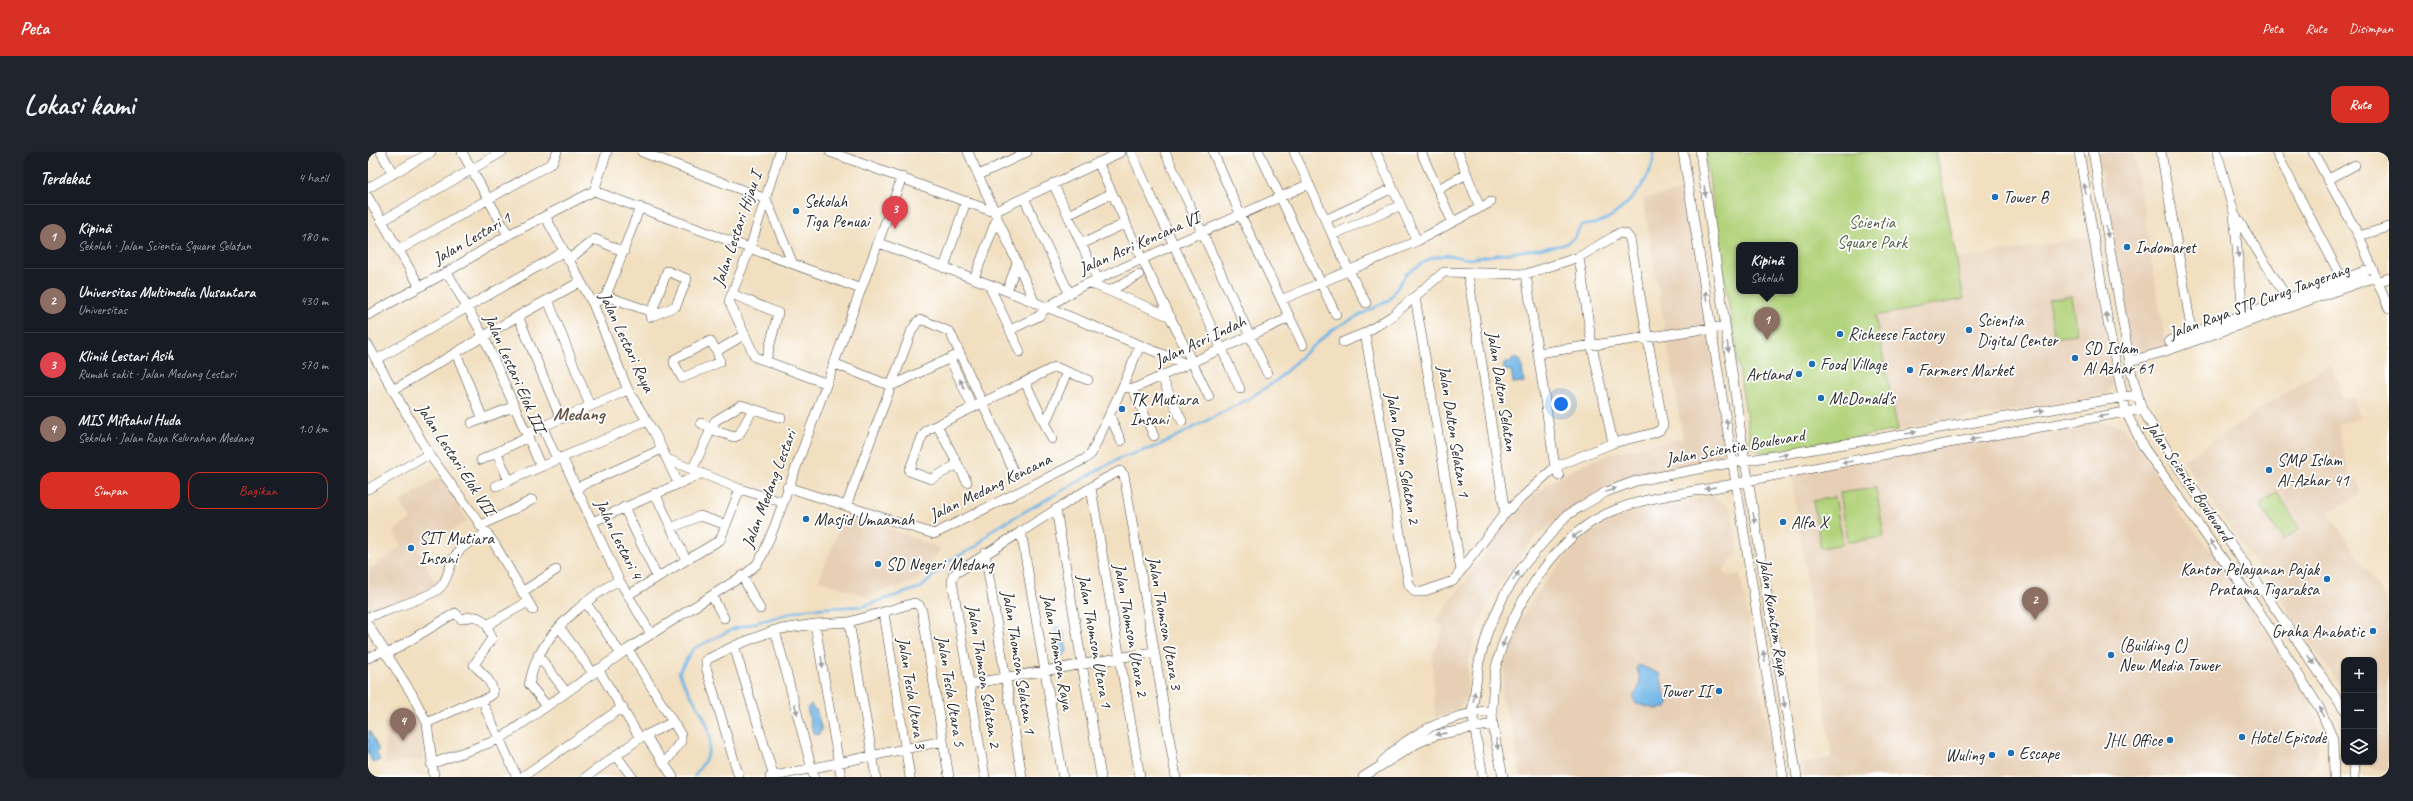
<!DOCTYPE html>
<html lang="id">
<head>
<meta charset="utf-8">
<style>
	:root { --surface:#171b24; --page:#20242c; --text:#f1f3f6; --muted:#9ea1a6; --line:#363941; --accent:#d93025 }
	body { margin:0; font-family:Caveat,sans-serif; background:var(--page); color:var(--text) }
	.controls { position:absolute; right:12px; bottom:12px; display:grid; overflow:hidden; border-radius:8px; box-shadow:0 1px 3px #0004 }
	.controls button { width:36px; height:36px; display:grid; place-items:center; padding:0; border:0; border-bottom:1px solid var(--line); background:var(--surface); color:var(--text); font:20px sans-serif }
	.you { position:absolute; left:1193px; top:252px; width:14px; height:14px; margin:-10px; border:3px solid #fff; border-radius:50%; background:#1a73e8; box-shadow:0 0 0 6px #1a73e833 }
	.badge { display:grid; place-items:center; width:26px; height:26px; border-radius:50%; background:var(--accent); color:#fff; font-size:13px; font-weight:700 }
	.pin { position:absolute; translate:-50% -33px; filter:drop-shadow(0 1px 2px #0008) }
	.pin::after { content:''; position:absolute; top:21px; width:14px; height:12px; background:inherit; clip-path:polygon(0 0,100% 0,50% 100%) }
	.popup { position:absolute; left:1368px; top:90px; width:62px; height:52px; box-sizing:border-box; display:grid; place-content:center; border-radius:8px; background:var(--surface); filter:drop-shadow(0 1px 3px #0005); font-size:13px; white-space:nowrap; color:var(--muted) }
	.popup b { font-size:15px; color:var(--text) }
	.popup::after { content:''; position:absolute; left:50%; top:100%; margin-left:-8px; border:8px solid transparent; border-top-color:var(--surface) }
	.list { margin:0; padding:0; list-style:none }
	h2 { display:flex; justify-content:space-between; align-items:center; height:52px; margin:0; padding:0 16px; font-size:17px }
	h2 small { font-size:13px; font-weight:400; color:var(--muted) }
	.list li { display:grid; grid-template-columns:26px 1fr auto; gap:12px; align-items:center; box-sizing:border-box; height:64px; padding:0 16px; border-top:1px solid var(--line) }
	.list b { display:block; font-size:15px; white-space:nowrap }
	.list p { margin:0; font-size:13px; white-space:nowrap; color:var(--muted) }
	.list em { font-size:13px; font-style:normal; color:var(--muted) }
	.actions { display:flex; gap:8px; padding:12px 16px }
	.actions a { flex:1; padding:9px 0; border:1px solid var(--accent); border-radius:12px; text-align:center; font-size:14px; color:var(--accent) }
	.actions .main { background:var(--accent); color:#fff }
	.icon { flex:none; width:22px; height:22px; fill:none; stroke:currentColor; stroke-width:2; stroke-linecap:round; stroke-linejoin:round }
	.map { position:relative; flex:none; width:2021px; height:625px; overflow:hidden; border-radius:12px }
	header { display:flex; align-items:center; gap:24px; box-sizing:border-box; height:56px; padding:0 20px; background:var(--accent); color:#fff }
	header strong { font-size:19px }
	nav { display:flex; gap:22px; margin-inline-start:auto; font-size:14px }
	.intro { display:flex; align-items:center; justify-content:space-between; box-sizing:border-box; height:96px; padding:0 24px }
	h1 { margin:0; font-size:28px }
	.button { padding:10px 18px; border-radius:12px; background:var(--accent); color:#fff; font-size:14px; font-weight:700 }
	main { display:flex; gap:24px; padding:0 24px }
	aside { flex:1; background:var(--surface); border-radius:12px; box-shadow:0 1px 3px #0004 }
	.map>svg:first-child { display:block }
	.built { fill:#e6cfb5 }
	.green { fill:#b2d37b; stroke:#6e7f53; fill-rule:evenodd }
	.water { fill:#71b6e7; stroke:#4e7089 }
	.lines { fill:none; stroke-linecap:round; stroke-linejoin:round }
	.stream { stroke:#71b6e7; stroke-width:2.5 }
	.minor-casing { stroke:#494641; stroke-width:10 }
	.minor { stroke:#fff; stroke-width:9 }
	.oneway { fill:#a0a0a0 }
	.poi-dot { fill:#1f6fb2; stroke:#fff; stroke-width:1.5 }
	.labels { text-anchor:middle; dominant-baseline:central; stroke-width:3.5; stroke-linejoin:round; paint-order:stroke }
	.poi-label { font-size:17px; fill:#2b2b2b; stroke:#fff; text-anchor:start }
	.park-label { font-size:17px; fill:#545d43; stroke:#fff }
	.street-label { font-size:17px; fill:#2b2b2b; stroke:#fff }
	.quarter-label { font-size:19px; font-weight:bold; fill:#665749; stroke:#fff }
</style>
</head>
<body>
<header>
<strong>Peta</strong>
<nav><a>Peta</a><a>Rute</a><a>Disimpan</a></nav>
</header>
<div class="intro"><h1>Lokasi kami</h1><a class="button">Rute</a></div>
<main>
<aside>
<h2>Terdekat<small>4 hasil</small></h2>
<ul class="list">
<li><span class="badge" style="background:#8d6e63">1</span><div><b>Kipinä</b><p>Sekolah · Jalan Scientia Square Selatan</p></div><em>180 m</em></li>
<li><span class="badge" style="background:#8d6e63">2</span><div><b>Universitas Multimedia Nusantara</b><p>Universitas</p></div><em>430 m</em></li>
<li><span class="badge" style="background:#e0444e">3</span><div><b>Klinik Lestari Asih</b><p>Rumah sakit · Jalan Medang Lestari</p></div><em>570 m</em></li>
<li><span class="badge" style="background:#8d6e63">4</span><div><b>MIS Miftahul Huda</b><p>Sekolah · Jalan Raya Kelurahan Medang</p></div><em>1.0 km</em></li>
</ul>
<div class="actions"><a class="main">Simpan</a><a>Bagikan</a></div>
</aside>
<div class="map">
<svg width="2021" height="625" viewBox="0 0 2021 625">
	<rect width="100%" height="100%" fill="#fff"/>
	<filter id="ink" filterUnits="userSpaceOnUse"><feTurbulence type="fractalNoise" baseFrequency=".025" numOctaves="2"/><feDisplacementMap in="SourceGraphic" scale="8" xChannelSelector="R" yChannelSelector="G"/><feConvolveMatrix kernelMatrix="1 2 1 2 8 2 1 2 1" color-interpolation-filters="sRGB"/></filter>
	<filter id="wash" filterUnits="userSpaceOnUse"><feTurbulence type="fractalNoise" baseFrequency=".012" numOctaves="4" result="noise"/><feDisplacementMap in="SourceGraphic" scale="16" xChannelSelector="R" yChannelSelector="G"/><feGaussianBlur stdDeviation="0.9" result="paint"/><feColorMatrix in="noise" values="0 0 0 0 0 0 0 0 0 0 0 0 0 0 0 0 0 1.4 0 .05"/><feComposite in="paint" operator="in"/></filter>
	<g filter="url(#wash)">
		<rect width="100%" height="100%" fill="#f1dfc0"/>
		<path class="built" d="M1730,0H1766L1798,197L1763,201Z
			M1317,38L1337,147L1357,298L1347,311L1264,327L1204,358L1167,384L1123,444L1110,476L1100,513L1099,542L1094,552L1088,559L1067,566L1064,507L1075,474L1068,469L1133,380L1158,350L1189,326L1223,309L1252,299L1315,286L1275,47Z
			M1722,85L1746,230L1740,242L1530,278L1507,164L1596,147L1588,107Z
			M1962,212L1976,247L1986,246L1992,266L1970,272L1982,329L1989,327L1993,342L1960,360L2021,452V618L2003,617L2002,610H2006V508H1976V539L1815,308Z
			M1734,270L1752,273L1758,279L1803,344L1808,357L1847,404L1939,540L1953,581L1949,608L1937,624L1436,625L1434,612L1464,605L1423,320L1558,296Z
			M73,324L99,369L51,398L70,436L0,467V418L34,394L25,379L43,367L32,350Z
			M1346,344L1363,357L1371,399L1356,416V421L1361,424L1372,422L1408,625H1152L1145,580L1133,545L1138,509L1142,495L1151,470L1166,446L1185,420L1216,386L1237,371L1275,356Z
			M478,359L573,397L551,428L498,444L451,428Z
			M16,570H53L55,608L18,612Z"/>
		<path class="green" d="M1337,0H1568L1596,147L1507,164L1530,278L1395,301L1383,294ZM1371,93H1427V139H1371Z
			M1703,144L1709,182L1687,186L1680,148Z
			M1508,336L1516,385L1480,390L1472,341Z
			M1909,341L1932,377L1915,388L1892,353Z
			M1467,345L1475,392L1453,396L1445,349Z"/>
		<path class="water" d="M1146,206L1153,209L1156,230L1145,231L1143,218L1138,219L1135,215L1137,210H1142Z
			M691,473L694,479H696L699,500L695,504L690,501L686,476Z
			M1271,513L1292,522L1296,541L1301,549L1298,556L1289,557L1268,552L1265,545C1273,534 1274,528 1268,516Z
			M443,552L446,558L448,557L454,578L450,583L445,581L439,556Z
			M1,578L11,598L8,600L12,608L5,611L0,601Z"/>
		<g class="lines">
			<path class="stream" d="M326,625C330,618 336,611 339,604C352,572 321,549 311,520L325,497L365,477L438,457L496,454L554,435L579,410L609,394L624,378L752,306L790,294L882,246L909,228L938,200L967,176L1021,148L1039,121L1063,106L1078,103L1101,107L1195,93L1207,86L1213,73C1218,73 1224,73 1229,71C1254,63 1286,27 1286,0"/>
		</g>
	</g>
	<g filter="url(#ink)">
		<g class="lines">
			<g class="minor-casing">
				<path id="minor" d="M13,0L25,22
					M94,0L140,83
					M274,0L398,47L425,112
					M412,0L382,96L361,149L387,205L457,231
					M462,0L626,60L753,0
					M600,0L667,151
					M763,0L872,237
					M797,0L899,221
					M845,0L872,62L935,193
					M891,0L968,163
					M926,0L981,119L998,151
					M1008,0L1049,89
					M1053,0L1084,69
					M1090,0L1112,56
					M1315,0L1415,625
					M1332,0L1377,309L1429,625
					M1711,0L1742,182L1758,260L1776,296L1884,448L1952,557L1965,587L1966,625
					M1725,0L1764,223L1774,257L1802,303L1976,557
					M1793,0L1824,181
					M1849,0L1866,61L1875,162
					M1908,0L1974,127
					M1945,0L1991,84L2021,157
					M730,10L774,107L841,245
					M611,23L659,0
					M1961,27L1987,13
					M685,31L730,128
					M0,36L63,0
					M1070,37L1099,22
					M226,39L493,137
					M226,39L239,0
					M0,45L52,135
					M656,46L701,141
					M700,63L744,41
					M1867,63L1919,146
					M177,64L225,152L260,238L287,282L310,331
					M957,68L1023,37
					M14,69L134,0
					M964,83L1031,54
					M1991,84L2021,75
					M511,91L639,139L818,212
					M714,92L758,71
					M31,98L184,11L189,0
					M1211,105L1224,194L1245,291
					M200,108L227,87L256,100
					M576,116L598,49
					M299,119L319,127L308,154L282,165Z
					M79,120L116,185L173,315
					M1100,122L1137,361
					M1158,122L1187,315L1191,324
					M606,127L629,66
					M2010,130L2021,126
					M722,131L803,165
					M621,133L652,200
					M639,139L649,111
					M741,139L771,123
					M364,142L410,161L398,209
					M238,144L284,160
					M1047,145L1093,419
					M180,148L222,254
					M913,148L1049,89L1123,50
					M225,152L238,144L272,55
					M0,163L79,120L140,83L226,39
					M150,164L193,267
					M642,178L671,164L678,156L712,135L941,32
					M342,189L349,199L352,210L314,226L306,211L307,207Z
					M1801,189L1997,119
					M975,190L997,181L1024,164L1076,120L1158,122L1211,105L1245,85L1251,81L1258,82L1262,87L1295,273L1292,278L1286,281L1245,291L1187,315L1137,361L1085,429L1054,440H1047L1041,433L997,181
					M0,193L61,302L126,391L165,458
					M349,199L376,183
					M88,201L115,267
					M1170,201L1357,174
					M582,207L605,256
					M8,208L195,100
					M1762,209L1795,200L2007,125
					M465,211L523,234L591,202
					M793,224L814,269
					M657,230L684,287
					M755,234L765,237L921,166
					M765,237L786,284
					M25,238L150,164L212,130
					M742,264L753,289
					M104,271L147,254
					M333,271L342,277L366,285L371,283L385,257
					M677,272L699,220
					M569,273L599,330
					M175,276L189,307
					M159,281L260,238
					M129,301L141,329
					M194,305L251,428L283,482
					M299,307L372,337L414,350
					M113,308L158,286
					M590,312L563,327L541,319L554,285L559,278L687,215L720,228
					M324,318L347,269L373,253L413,266
					M128,334L279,269
					M419,335L566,382L717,307L723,302L755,234L772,193
					M208,336L294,297
					M723,336L772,625
					M0,337L61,302
					M287,341L318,408
					M478,354L544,178L550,169L555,168L582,180L646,320
					M256,355L289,425
					M688,357L733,625
					M224,370L333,322
					M112,374L164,348
					M303,376L332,364L356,372
					M653,379L695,625
					M617,401L654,625
					M374,424L392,457
					M154,440L188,418
					M260,443L352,388L372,337
					M344,444L356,466
					M218,451L253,502
					M516,461L542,625
					M0,465C17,459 56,447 69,438C79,431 80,418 85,408C91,394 106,388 118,382
					M481,470L508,625
					M447,472L473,625
					M0,473L44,542L59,571L66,625
					M192,476L225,521
					M407,478L446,625
					M366,494L406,625
					M260,497L313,583V589L297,611
					M18,503L87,461L93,467C104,464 110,462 119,473
					M170,503L198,540
					M0,506L15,499
					M230,517L272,586
					M601,532L785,500
					M179,554L161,532C164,522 166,511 171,503C186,473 223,444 251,428
					M117,556L149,625
					M59,571L104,550L116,548L125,542C125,529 114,521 106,513L124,486L119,473L160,450
					M277,583L305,625
					M248,603L264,625
					M1014,610C1044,579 1081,563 1124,558
					M63,612L132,587L260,497L379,421L389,412L395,402L407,373L534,25
					M154,625L255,555
					M218,625L272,586L305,570
					M371,625L338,515V508L366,494L407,478L447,472L481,470L546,451L551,453L554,459L581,625
					M402,625L575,589
					M617,625L584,429L585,423L736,327L752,319L756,323L808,625
					M995,625L1048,592L1068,583L1125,572
					M1115,625L1104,560L1111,510L1120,479L1136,443L1155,414L1198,364L1212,355L1238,340L1268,329L1351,313L1769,243
					M1135,625C1131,603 1124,580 1124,557C1125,543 1125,525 1129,511C1141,462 1180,399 1222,371C1264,344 1318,342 1366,332C1501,303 1638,282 1774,257
					M1986,625L1987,610"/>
			</g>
			<use href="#minor" class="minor"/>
		</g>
		<defs><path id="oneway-solid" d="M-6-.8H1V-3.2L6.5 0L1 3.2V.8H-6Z"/></defs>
		<g class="oneway">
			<use href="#oneway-solid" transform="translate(1717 37) rotate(-100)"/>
			<use href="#oneway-solid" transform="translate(1337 39) rotate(82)"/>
			<use href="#oneway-solid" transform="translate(1739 80) rotate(80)"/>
			<use href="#oneway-solid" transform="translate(1870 100) rotate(85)"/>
			<use href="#oneway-solid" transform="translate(1338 144) rotate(-99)"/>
			<use href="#oneway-solid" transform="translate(1739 166) rotate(-100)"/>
			<use href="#oneway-solid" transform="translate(1360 195) rotate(82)"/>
			<use href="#oneway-solid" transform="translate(594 232) rotate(-115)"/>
			<use href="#oneway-solid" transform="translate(1671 259) rotate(-10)"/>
			<use href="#oneway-solid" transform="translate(1735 264) rotate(170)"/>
			<use href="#oneway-solid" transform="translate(1359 272) rotate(-99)"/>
			<use href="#oneway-solid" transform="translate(1543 281) rotate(-10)"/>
			<use href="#oneway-solid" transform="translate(1607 287) rotate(170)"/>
			<use href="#oneway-solid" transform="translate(1415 303) rotate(-10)"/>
			<use href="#oneway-solid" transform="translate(1479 310) rotate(170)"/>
			<use href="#oneway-solid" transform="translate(1342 336) rotate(169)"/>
			<use href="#oneway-solid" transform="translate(1243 338) rotate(-21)"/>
			<use href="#oneway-solid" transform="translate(1386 366) rotate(81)"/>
			<use href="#oneway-solid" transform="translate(1208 383) rotate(142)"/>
			<use href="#oneway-solid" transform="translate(1845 393) rotate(-125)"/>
			<use href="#oneway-solid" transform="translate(1148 424) rotate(-56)"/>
			<use href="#oneway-solid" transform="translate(1136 490) rotate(110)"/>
			<use href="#oneway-solid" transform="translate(1396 504) rotate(-99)"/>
			<use href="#oneway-solid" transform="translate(1943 508) rotate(55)"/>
			<use href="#oneway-solid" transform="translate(454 510) rotate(81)"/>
			<use href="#oneway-solid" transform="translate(1106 545) rotate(-82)"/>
			<use href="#oneway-solid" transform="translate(1416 550) rotate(81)"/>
			<use href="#oneway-solid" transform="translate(428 557) rotate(75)"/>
			<use href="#oneway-solid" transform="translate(1954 560) rotate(-117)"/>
			<use href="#oneway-solid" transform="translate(1073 582) rotate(169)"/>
			<use href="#oneway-solid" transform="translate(1129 592) rotate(80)"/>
		</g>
	</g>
	<g class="poi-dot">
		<circle cx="1627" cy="45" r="4"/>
		<circle cx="428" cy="59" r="4"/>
		<circle cx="1759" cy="95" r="4"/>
		<circle cx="1601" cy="178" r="4"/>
		<circle cx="1472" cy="182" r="4"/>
		<circle cx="1707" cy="206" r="4"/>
		<circle cx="1444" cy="212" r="4"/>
		<circle cx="1542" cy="218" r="4"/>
		<circle cx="1431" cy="222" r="4"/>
		<circle cx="1453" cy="246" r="4"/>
		<circle cx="754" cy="257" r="4"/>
		<circle cx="1901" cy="318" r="4"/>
		<circle cx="438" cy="367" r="4"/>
		<circle cx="1415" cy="370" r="4"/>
		<circle cx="43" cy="396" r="4"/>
		<circle cx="510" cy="412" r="4"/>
		<circle cx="1959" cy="427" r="4"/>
		<circle cx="2005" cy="479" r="4"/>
		<circle cx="1743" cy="503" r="4"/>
		<circle cx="1351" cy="539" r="4"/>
		<circle cx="1874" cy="585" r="4"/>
		<circle cx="1802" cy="588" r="4"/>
		<circle cx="1643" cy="601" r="4"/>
		<circle cx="1624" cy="603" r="4"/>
	</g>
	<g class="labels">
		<g class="poi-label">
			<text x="1635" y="45">Tower B</text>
			<text x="436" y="49">Sekolah<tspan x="436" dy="20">Tiga Penuai</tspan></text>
			<text x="1767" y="95">Indomaret</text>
			<text x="1609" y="168">Scientia<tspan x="1609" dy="20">Digital Center</tspan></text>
			<text x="1480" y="182">Richeese Factory</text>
			<text x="1715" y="196">SD Islam<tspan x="1715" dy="20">Al Azhar 61</tspan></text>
			<text x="1452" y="212">Food Village</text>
			<text x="1550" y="218">Farmers Market</text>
			<text x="1423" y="222" text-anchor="end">Artland</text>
			<text x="1461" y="246">McDonald's</text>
			<text x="762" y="247">TK Mutiara<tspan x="762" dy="20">Insani</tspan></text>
			<text x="1909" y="308">SMP Islam<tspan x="1909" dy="20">Al-Azhar 41</tspan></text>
			<text x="446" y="367">Masjid Umaamah</text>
			<text x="1423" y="370">Alfa X</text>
			<text x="51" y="386">SIT Mutiara<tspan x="51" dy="20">Insani</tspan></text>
			<text x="518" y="412">SD Negeri Medang</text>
			<text x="1951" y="417" text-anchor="end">Kantor Pelayanan Pajak<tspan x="1951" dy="20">Pratama Tigaraksa</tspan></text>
			<text x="1997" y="479" text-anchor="end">Graha Anabatic</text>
			<text x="1751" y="493">(Building C)<tspan x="1751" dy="20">New Media Tower</tspan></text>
			<text x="1343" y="539" text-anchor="end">Tower II</text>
			<text x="1882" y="585">Hotel Episode</text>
			<text x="1794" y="588" text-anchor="end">JHL Office</text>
			<text x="1651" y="601">Escape</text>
			<text x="1616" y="603" text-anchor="end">Wuling</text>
		</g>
		<g class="park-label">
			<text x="1504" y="70">Scientia<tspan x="1504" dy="20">Square Park</tspan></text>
		</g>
		<g class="street-label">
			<text transform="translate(369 77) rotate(-71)">Jalan Lestari Hijau I</text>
			<text transform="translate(104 86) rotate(-30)">Jalan Lestari 1</text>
			<text transform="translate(771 91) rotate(-24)">Jalan Asri Kencana VI</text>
			<text transform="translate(1891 149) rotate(-20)">Jalan Raya STP Curug Tangerang</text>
			<text transform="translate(832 189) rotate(-25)">Jalan Asri Indah</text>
			<text transform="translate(259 190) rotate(65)">Jalan Lestari Raya</text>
			<text transform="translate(147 221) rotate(66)">Jalan Lestari Elok III</text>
			<text transform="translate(1134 239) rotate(81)">Jalan Dalton Selatan</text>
			<text transform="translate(1086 279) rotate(81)">Jalan Dalton Selatan 1</text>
			<text transform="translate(1367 295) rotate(-10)">Jalan Scientia Boulevard</text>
			<text transform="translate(1035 306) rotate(80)">Jalan Dalton Selatan 2</text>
			<text transform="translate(88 307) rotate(57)">Jalan Lestari Elok VII</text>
			<text transform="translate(1821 329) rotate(56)">Jalan Scientia Boulevard</text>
			<text transform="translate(622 335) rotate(-26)">Jalan Medang Kencana</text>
			<text transform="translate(401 337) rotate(-69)">Jalan Medang Lestari</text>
			<text transform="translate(251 387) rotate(64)">Jalan Lestari 4</text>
			<text transform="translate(1406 465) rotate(81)">Jalan Kuantum Raya</text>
			<text transform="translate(797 471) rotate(80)">Jalan Thomson Utara 3</text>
			<text transform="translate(763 478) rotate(80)">Jalan Thomson Utara 2</text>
			<text transform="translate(727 489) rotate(80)">Jalan Thomson Utara 1</text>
			<text transform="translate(690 500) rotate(80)">Jalan Thomson Raya</text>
			<text transform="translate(651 510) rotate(81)">Jalan Thomson Selatan 1</text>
			<text transform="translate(616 524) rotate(81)">Jalan Thomson Selatan 2</text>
			<text transform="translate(583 539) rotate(81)">Jalan Tesla Utara 5</text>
			<text transform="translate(544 541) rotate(81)">Jalan Tesla Utara 3</text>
		</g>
		<g class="quarter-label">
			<text x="211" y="262">Medang</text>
		</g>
	</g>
</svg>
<div class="controls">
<button>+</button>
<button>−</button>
<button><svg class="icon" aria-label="layers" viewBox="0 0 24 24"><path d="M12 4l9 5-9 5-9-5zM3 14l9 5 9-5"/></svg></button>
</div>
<div class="you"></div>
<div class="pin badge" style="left:1399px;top:188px;background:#8d6e63">1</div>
<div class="popup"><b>Kipinä</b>Sekolah</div>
<div class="pin badge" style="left:1667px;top:468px;background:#8d6e63">2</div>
<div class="pin badge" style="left:527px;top:77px;background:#e0444e">3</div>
<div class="pin badge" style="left:35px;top:589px;background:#8d6e63">4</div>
</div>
</main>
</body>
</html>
